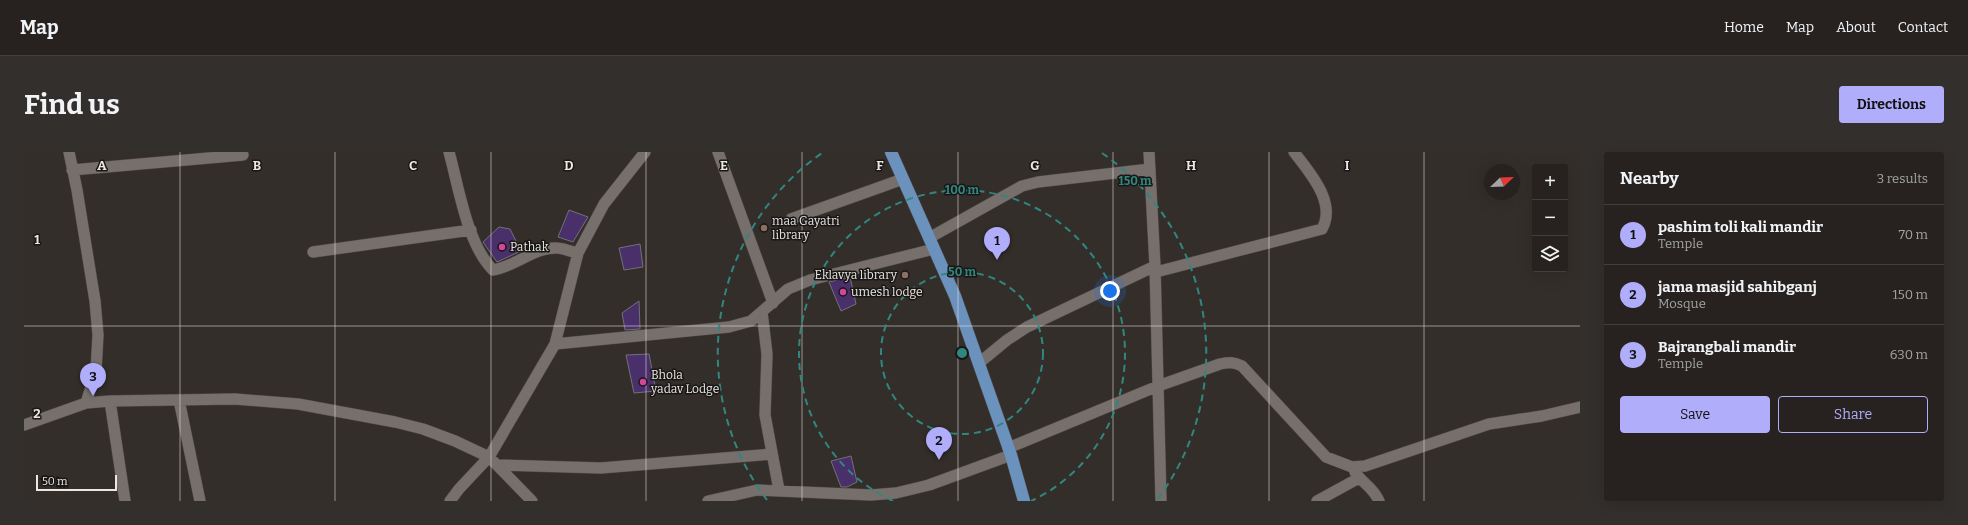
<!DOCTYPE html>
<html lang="en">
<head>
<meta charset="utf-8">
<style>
	:root { --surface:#272220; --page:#332f2d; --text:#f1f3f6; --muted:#a4a4a5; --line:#433f3e; --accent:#b0aefa }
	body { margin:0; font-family:Bitter,serif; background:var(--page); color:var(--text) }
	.controls { position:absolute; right:12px; top:12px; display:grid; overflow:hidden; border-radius:4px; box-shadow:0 4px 16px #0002 }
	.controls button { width:36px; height:36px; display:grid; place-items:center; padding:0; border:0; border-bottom:1px solid var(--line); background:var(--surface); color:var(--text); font:20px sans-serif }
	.compass { position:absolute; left:1460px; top:12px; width:36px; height:36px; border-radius:50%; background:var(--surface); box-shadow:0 4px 16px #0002; rotate:67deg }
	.scale { position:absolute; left:12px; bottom:10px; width:81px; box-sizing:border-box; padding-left:4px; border:2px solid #ebe7e5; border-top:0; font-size:11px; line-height:14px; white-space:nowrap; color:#ebe7e5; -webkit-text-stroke:3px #191715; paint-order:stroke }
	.you { position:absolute; left:1086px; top:139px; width:14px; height:14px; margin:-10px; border:3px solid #fff; border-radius:50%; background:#1a73e8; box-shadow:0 0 0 6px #1a73e833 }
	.badge { display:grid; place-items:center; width:26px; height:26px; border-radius:50%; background:var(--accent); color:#111; font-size:13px; font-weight:700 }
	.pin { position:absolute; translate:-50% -33px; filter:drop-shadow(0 1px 2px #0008) }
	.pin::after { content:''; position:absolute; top:21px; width:14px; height:12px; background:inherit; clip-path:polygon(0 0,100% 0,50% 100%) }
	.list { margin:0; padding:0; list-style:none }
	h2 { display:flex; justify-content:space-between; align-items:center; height:52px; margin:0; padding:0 16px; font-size:17px }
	h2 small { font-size:13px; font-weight:400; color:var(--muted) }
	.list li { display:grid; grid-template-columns:26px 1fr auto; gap:12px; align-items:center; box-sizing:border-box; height:60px; padding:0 16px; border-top:1px solid var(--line) }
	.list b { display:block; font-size:15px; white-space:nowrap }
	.list p { margin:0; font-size:13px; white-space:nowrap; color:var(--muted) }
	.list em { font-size:13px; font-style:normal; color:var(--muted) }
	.actions { display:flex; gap:8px; padding:12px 16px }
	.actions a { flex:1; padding:9px 0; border:1px solid var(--accent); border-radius:4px; text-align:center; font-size:14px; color:var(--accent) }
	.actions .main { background:var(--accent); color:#111 }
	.icon { flex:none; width:22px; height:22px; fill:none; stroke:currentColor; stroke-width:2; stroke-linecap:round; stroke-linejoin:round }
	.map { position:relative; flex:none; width:1556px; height:349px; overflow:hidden; border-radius:4px }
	header { display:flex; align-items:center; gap:24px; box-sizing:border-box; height:56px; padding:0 20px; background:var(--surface); border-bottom:1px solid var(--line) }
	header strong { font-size:19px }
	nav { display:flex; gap:22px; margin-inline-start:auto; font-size:14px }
	.intro { display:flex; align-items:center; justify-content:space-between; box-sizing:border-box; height:96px; padding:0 24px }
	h1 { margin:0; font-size:28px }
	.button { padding:10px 18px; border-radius:4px; background:var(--accent); color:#111; font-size:14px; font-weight:700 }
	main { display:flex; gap:24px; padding:0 24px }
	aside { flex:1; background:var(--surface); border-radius:4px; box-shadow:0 4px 16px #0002 }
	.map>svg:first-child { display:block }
	.building { fill:#49306b; stroke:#737077 }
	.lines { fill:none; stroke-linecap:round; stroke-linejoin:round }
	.minor-casing { stroke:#514c4a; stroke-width:12 }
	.major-casing { stroke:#514c4a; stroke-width:13 }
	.minor { stroke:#766f6c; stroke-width:11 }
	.major { stroke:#6b91bd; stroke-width:12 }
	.grid { fill:none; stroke:#ebe7e5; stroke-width:1; stroke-opacity:0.55 }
	.ring { fill:none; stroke:#308780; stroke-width:2; stroke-dasharray:7 5 }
	.education-dot { fill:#8d6e63; stroke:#191715; stroke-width:1.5 }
	.hotel-dot { fill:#d1479c; stroke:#191715; stroke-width:1.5 }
	.labels { text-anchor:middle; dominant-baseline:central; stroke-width:3; stroke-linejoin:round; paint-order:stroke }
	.poi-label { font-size:12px; fill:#ebe7e5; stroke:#191715; text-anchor:start }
	.grid-label { font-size:13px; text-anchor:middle; font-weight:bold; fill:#ebe7e5; stroke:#191715; stroke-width:3; stroke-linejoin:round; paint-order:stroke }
	.centre { fill:#308780; stroke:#191715; stroke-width:2 }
	.ring-label { font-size:12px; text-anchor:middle; font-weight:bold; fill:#308780; stroke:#191715; stroke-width:3; stroke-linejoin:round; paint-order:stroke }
</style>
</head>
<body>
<header>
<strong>Map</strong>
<nav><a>Home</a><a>Map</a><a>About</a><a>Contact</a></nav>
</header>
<div class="intro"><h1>Find us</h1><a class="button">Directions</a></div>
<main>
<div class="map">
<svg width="1556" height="349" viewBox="0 0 1556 349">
	<rect width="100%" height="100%" fill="#342e2b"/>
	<path class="building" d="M545,58L564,65L549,90L534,85Z
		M475,75L486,77L497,99L473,110L459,90Z
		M616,92L619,115L600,118L595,96Z
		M826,125L832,152L817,159L805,130Z
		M615,149L616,177L601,178L598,161Z
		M625,202L632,239L610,241L602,203Z
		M827,304L833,330L823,335H817L807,309Z"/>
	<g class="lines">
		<g class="minor-casing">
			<path id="minor" d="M45,0L53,38L71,149L74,183L72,219L62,251
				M425,0C435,36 443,92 469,118C491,115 510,95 533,96C539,96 547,100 554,101
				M694,0L749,151
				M1125,0L1131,114L1137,349
				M48,18L219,3
				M767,67L879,27
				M905,86L998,34L1014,30L1126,17
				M289,100L447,78
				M1132,120L1298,77C1313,50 1285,20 1270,0
				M738,160L743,202L741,263L755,338
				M531,192L705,175L727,169L764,137L786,128L910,97
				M955,211L983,188L1003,175L1131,114
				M155,248L176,349
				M86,249L101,349
				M0,273L62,251L86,249L211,247L274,252L371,270L399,277L431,289L465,305L508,349
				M984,296L1134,234L1196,212C1205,210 1210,210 1218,214L1302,305L1328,315L1341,314L1465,272L1518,264L1556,255
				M474,313L577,316L748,302
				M1331,320C1339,332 1349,335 1355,349
				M426,349L435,337L465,305L531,192L554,101L580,52L621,0
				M684,349L733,338L847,343L872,341L905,333L987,303
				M1293,349L1335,326"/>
		</g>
		<g class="major-casing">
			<path id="major" d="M867,0L931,144L987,303L1000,349"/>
		</g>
		<use href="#minor" class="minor"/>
		<use href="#major" class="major"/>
	</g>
	<path class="grid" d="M156,0V349M311,0V349M467,0V349M622,0V349M778,0V349M934,0V349M1089,0V349M1245,0V349M1400,0V349M0,174H1556"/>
	<g class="ring">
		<circle cx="938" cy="201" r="81"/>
		<path d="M869 349A163 163 0 1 1 1007 349"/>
		<path d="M743 348A244 244 0 0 1 798 1M1078 1A244 244 0 0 1 1133 348"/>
	</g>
	<g class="education-dot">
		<circle cx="740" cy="76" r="4"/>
		<circle cx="881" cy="123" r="4"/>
	</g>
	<g class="hotel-dot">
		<circle cx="478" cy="95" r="4"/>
		<circle cx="819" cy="140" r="4"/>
		<circle cx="619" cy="230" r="4"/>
	</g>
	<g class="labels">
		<g class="poi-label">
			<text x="748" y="69">maa Gayatri<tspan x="748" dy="14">library</tspan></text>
			<text x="486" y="95">Pathak</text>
			<text x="873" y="123" text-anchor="end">Eklavya library</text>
			<text x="827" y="140">umesh lodge</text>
			<text x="627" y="223">Bhola<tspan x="627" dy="14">yadav Lodge</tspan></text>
		</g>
	</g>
	<g class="grid-label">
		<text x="78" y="18">A</text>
		<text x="233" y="18">B</text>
		<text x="389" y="18">C</text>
		<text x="545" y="18">D</text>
		<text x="700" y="18">E</text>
		<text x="856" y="18">F</text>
		<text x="1011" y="18">G</text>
		<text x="1167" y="18">H</text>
		<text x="1323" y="18">I</text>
		<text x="13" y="92">1</text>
		<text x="13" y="266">2</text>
	</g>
	<circle cx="938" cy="201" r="6" class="centre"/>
	<g class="ring-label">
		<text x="1111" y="33">150 m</text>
		<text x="938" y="42">100 m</text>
		<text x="938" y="124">50 m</text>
	</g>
</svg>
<div class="controls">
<button>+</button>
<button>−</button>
<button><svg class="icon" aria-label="layers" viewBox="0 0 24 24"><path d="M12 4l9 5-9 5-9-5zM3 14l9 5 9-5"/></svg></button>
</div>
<svg class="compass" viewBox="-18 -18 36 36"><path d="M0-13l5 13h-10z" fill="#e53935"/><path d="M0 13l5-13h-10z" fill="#a4a4a5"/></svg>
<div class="scale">50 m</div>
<div class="you"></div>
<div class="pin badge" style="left:973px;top:108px">1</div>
<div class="pin badge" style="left:915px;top:308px">2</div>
<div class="pin badge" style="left:69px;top:244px">3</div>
</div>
<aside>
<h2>Nearby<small>3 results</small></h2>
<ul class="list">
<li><span class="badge">1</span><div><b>pashim toli kali mandir</b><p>Temple</p></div><em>70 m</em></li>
<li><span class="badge">2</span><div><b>jama masjid sahibganj</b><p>Mosque</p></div><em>150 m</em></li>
<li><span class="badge">3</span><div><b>Bajrangbali mandir</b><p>Temple</p></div><em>630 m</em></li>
</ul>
<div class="actions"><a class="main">Save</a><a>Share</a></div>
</aside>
</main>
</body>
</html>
